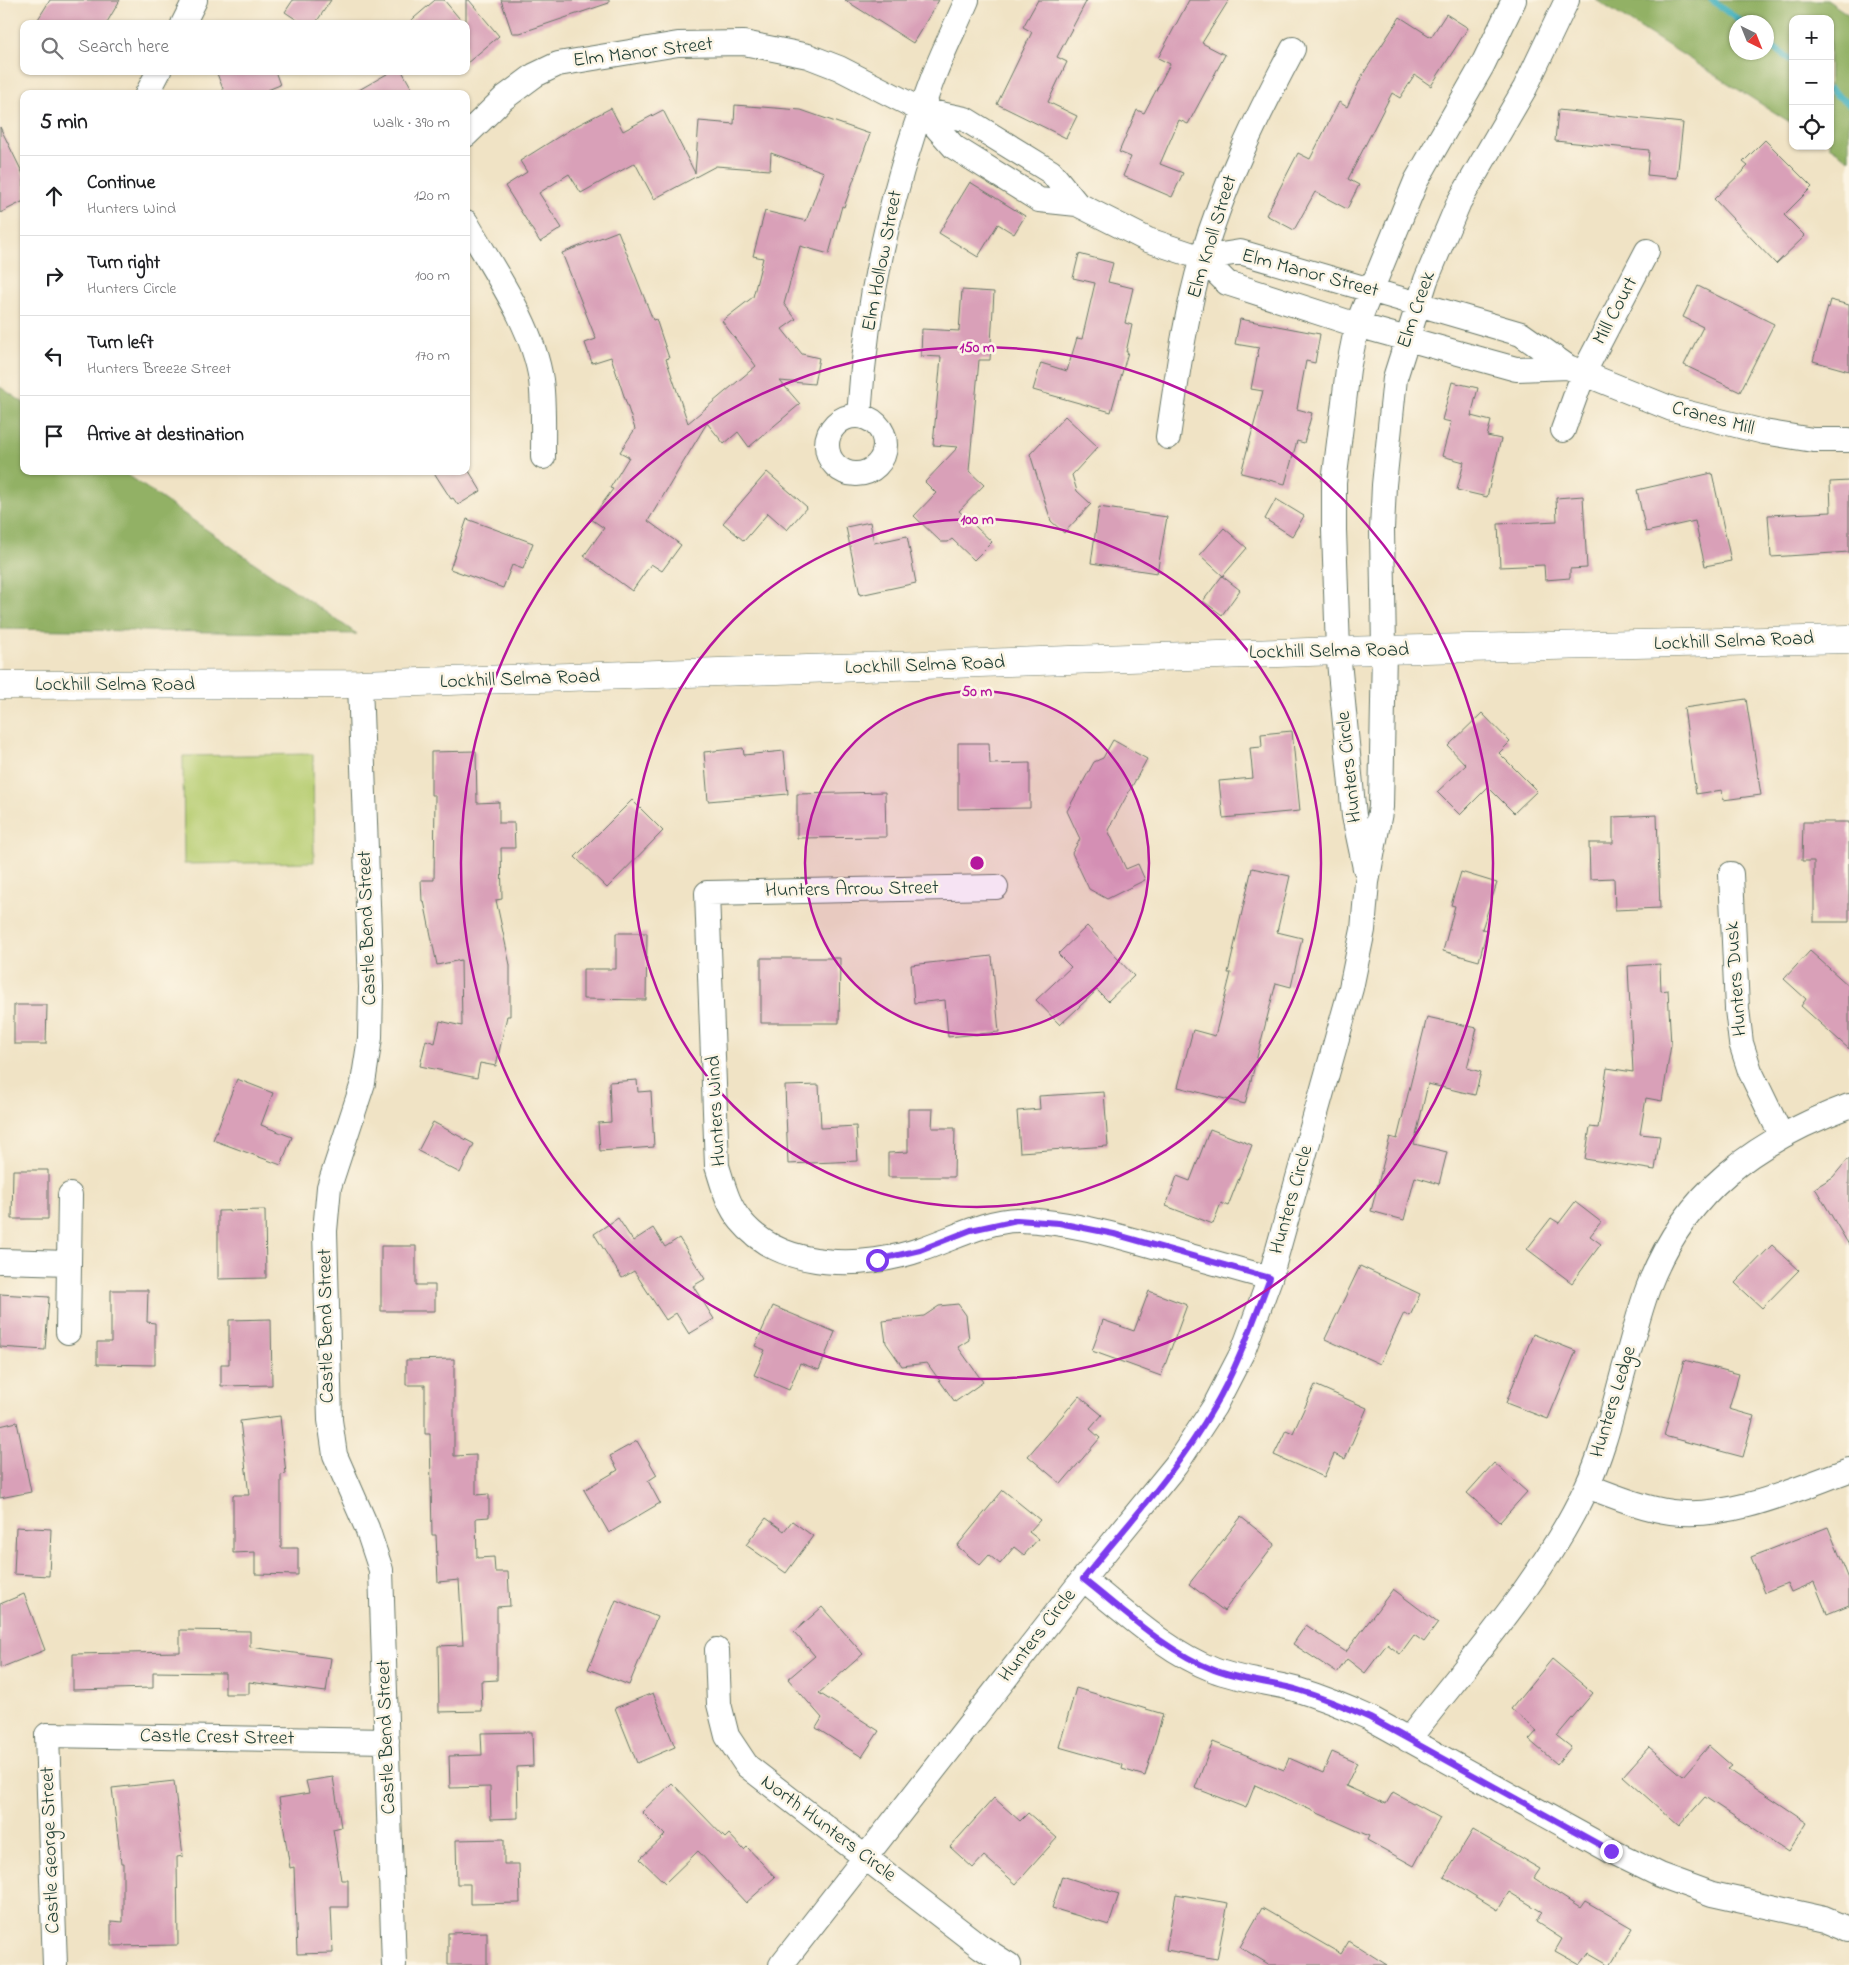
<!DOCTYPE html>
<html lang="en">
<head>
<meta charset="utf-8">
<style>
	:root { --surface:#fff; --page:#f2f2f2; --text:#202124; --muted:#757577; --line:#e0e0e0 }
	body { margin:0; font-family:"Indie Flower",sans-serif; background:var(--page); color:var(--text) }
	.controls { position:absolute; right:15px; top:15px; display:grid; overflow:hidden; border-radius:10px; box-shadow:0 1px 4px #0004 }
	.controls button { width:45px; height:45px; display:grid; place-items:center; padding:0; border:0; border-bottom:1px solid var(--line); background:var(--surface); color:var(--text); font:25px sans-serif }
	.compass { position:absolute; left:1729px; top:15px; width:45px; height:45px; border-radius:50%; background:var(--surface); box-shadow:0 1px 4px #0004; rotate:137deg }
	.stop { position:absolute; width:15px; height:15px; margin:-11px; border:4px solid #7c3aed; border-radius:50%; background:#fff }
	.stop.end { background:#7c3aed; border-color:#fff; box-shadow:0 1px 5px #0008 }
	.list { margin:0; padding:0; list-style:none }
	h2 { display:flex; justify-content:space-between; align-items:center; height:65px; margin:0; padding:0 20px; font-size:21px }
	h2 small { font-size:16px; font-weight:400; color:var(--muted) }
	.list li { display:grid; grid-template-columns:32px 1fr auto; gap:15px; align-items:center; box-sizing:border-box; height:80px; padding:0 20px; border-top:1px solid var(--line) }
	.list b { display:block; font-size:19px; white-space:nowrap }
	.list p { margin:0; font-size:16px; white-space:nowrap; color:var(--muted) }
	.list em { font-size:16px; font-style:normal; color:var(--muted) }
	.icon { flex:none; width:28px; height:28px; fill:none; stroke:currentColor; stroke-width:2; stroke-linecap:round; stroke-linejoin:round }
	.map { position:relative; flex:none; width:1849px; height:1965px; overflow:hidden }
	.search { position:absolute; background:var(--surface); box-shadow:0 1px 4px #0004; left:20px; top:20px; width:450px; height:55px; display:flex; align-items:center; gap:12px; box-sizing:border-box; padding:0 18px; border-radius:10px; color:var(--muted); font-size:19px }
	.panel { position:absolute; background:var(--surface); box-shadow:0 1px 4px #0004; left:20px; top:90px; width:450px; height:385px; border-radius:10px }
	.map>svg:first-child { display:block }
	.green { fill:#b8ce73; stroke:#6c8654 }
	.forest { fill:#92b165; stroke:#58774c; fill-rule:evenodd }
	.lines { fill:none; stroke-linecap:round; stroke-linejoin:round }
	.stream { stroke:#41b0bd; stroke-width:7 }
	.building { fill:#d9a0b8 }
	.street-casing { stroke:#687767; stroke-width:26 }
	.secondary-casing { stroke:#687767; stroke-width:29 }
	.street { stroke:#fff; stroke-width:24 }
	.secondary { stroke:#fff; stroke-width:28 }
	.route { stroke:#7c3aed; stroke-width:6 }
	.ring { fill:none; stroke:#b5179e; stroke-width:2.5 }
	.labels { text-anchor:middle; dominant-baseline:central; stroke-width:5; stroke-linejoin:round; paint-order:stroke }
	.street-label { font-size:20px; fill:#1f3d34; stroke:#fcf5e5 }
	.centre { fill:#b5179e; stroke:#fcf5e5; stroke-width:2.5 }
	.ring-label { font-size:15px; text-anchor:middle; font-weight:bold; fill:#b5179e; stroke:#fcf5e5; stroke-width:5; stroke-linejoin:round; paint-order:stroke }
</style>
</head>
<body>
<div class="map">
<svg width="1849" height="1965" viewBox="0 0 1849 1965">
	<rect width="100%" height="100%" fill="#fcf5e5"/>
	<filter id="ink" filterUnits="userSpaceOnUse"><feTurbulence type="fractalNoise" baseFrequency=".02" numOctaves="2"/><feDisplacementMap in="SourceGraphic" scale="10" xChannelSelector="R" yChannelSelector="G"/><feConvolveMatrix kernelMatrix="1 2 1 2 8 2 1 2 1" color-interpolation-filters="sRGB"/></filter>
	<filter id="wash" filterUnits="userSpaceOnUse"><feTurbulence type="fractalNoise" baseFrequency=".0096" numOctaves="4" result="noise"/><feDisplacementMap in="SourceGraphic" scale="20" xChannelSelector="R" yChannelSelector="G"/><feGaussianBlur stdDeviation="1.12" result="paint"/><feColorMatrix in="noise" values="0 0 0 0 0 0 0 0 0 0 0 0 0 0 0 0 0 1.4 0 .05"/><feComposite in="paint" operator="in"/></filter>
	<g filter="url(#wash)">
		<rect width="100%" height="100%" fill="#f0e3c5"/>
		<path class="green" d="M313,754L314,862L184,864L183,756Z"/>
		<path class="forest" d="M1596,0H1827L1849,15V159L1829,146L1830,19H1793V124ZM1736,22H1766V52H1736Z
			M0,387L24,403V471H122L357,634L0,629Z"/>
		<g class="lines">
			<path class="stream" d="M1712,0L1741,22
				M1766,42L1793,62
				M1830,90L1849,104"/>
		</g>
		<g id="blocks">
			<path class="building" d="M50,0H120L106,24H35Z
				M293,0H331L315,24H303L285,12Z
				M435,0H444L464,24H407Z
				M466,0H469L499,36L466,64Z
				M501,0H609V3L520,33H512Z
				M845,0H939L913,43Z
				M1038,0H1087L1057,57L1067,62L1048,102L1077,116L1066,138L997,104L1032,32L1023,27Z
				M1189,0H1229L1202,43L1225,55L1188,124L1179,120L1160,164L1183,173L1172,197L1123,176L1131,157L1119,152L1137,110L1144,113L1170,64L1158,58Z
				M1446,14L1468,28L1431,86L1415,75L1400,98L1392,93L1348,179L1359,185L1347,209L1315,192L1294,230L1266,215L1298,153L1310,159L1339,102L1347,107L1363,74L1400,17L1431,37Z
				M216,71H275L280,85L258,94H225Z
				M392,71H402L415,94H352Z
				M735,105L801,110L870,134L844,207L842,206L829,254L800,246L784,304L796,319L782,329L802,354L819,358L814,384L780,381L800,404L749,447L738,432L724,444L707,423L648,521L681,545L662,571L651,564L632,591L584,556L604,528L591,519L613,489L610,488L629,457L620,452L635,429L611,357L592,363L585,343L596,339L562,253L618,231L653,320L656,319L669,358L666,359L688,423L756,366L722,321L753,297L763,258L753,256L765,211L806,221L824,172L771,153L770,170L716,166L654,199L635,163L581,193L569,174L539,193L562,228L540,242L505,186L527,172L520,161L574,127L611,108L623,131L663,110L695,173L699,121L734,124Z
				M1558,110L1683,123L1677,178L1647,175L1649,150L1555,141Z
				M0,127L24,176V201L0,213Z
				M1765,140L1812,187L1784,215L1805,236L1776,264L1714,199L1748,166L1743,162Z
				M970,182L1025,216L1014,234L998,224L978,257L939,233Z
				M1079,254L1113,263L1108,282L1133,288L1125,323L1132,325L1126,352H1128L1111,412L1033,390L1041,363L1067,371L1077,338L1082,339L1095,283L1073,278Z
				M1698,286L1774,324L1740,392L1684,365L1703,327L1683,317Z
				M962,290L994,292L990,360H979L969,471L984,485L959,511L992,542L974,560L952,539L948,542H941L914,516L936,493L925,482L958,447L933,445L941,357L921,356L922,329L959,331Z
				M1830,300L1849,305V371L1813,361Z
				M1240,319L1320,334L1315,363L1306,361L1297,409L1312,413L1304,443L1297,441L1285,484L1241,473L1263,391L1251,389L1259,348L1235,344Z
				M1452,382L1478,388L1471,416L1491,421L1487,436L1501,439L1487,497L1457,490L1464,462L1442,456L1451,422L1442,420Z
				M1065,416L1098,447L1072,475L1077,491L1091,504L1064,533L1051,521L1030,454Z
				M433,471H469L481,491L458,505L453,498L451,499Z
				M767,472L807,507L787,530L768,513L744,541L723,523Z
				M1712,473L1731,561L1705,566L1695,521L1646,532L1637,490Z
				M1849,481V552L1771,557L1768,515L1831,512L1830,482Z
				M1583,496L1587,568L1570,569V578L1545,580L1544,565L1500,567L1498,524L1557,521L1556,498Z
				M1276,499L1304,516L1292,536L1265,519Z
				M1099,507L1167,517L1157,573L1091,563Z
				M467,519L533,543L523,569L512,565L503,588L450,569Z
				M870,522L874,543L907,536L916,583L860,595L846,527Z
				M1224,528L1247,548L1223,576L1200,555Z
				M1222,576L1240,590L1222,615L1203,601Z
				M1746,699L1761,795L1723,800L1722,790L1696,794L1684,708Z
				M1482,713L1510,742L1499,753L1537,791L1514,813L1488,787L1460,815L1437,792L1466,765L1448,746Z
				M1292,731L1300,811L1223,818L1219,781L1253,778L1250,748L1262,747L1261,734Z
				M1113,740L1147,759L1108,830L1126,869L1138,864L1145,880L1107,899L1089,889L1072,853L1080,839L1067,811L1094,762L1103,758Z
				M958,743H989L990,764L1030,763V808L958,809Z
				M743,748L744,755L784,751L788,794L708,801L704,752Z
				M476,751L477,803L499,802V823H514L515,848H501L502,899L496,900L510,965V1016H507L496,1066L480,1063L477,1078L420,1066L426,1040L435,1043L440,1021L462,1026L461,960L437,965L424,901H422L421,880H434L435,795H431V752Z
				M885,792L886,837L797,838V794Z
				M632,800L663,831L607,888L575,857Z
				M1657,815L1660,908L1615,910L1614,878L1590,879L1589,843H1613V817Z
				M1803,822H1849V922H1814V861H1802Z
				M1252,868L1290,876L1277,932L1302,938L1291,987L1276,983L1245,1104L1178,1087L1193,1030L1215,1036L1231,973H1228Z
				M1461,872L1497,883L1482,929L1487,930L1479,961L1443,951L1455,906L1451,905Z
				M1087,926L1134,976L1108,1001L1097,990L1060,1025L1036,1000L1071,967L1058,954Z
				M616,933H647L646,1000L583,999V969H616Z
				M1810,951L1849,986V1049L1801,1006L1806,999L1784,979Z
				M992,956L999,1032L948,1037L945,1000L914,1003L911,965Z
				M761,958H840L839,1023H761Z
				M1660,964L1661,991L1668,990L1671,1045L1662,1101L1646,1098L1640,1134L1660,1136L1655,1170L1585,1159L1590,1127L1598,1128L1607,1068L1633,1072L1628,966Z
				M14,1005H47L46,1044H14Z
				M1427,1017L1477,1028L1467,1068L1481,1072L1475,1095L1428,1084L1414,1144L1447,1152L1439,1184L1415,1177L1404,1220L1371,1211L1390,1137L1397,1139Z
				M237,1079L273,1093L261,1125L292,1137L281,1165L213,1140Z
				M637,1080L638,1092L651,1091L654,1147L600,1151L598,1123L611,1122L609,1082Z
				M819,1085L821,1128L856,1126L858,1161L788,1164L785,1086Z
				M1104,1092L1108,1146L1020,1152L1017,1111L1040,1109L1039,1096Z
				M908,1109H933L932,1128H955L954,1177H888V1153L908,1152Z
				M433,1122L474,1144L460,1173L418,1151Z
				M1210,1129L1252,1145L1228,1206L1221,1203L1213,1224L1166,1206L1177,1176L1190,1181Z
				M1849,1158V1245L1815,1188L1833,1177Z
				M13,1170H48V1219H12Z
				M1575,1202L1601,1222L1590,1236L1601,1244L1572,1283L1527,1249L1551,1218L1559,1223Z
				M265,1210L266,1278L218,1279V1211Z
				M618,1218L633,1241L653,1228L665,1247L679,1238L705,1279L693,1286L714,1319L689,1334L676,1313L666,1320L634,1271L622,1278L594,1234Z
				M1772,1245L1799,1270L1762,1308L1735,1283Z
				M381,1246H416V1285H435V1311H381Z
				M1360,1266L1420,1294L1410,1316L1404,1313L1380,1364L1325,1339Z
				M111,1290H148L147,1322L155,1323V1365L97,1364V1342H111Z
				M1149,1291L1187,1305L1161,1376L1092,1351L1103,1320L1134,1331Z
				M0,1294L49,1297L45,1350L0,1347Z
				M958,1304L966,1315L969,1340L958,1347L983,1382L955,1402L927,1363L902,1366L886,1343L883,1321L924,1316L939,1306Z
				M773,1306L835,1332L819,1370L800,1363L789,1390L754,1375L765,1350L755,1346Z
				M271,1319L272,1385L221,1386V1364H229V1320Z
				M1533,1334L1576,1351L1548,1419L1506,1403Z
				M454,1359V1456L476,1455V1495L489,1494V1517L476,1518L477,1558L494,1557L495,1572H508L510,1606L497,1607V1680L481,1681L482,1711L439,1712L438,1646L463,1645L459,1580L438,1582L436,1535H432L430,1434H425V1385H406V1360Z
				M1684,1360L1739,1374L1729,1409L1754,1416L1743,1457L1664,1436Z
				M1315,1385L1367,1408L1345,1459L1334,1454L1324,1477L1274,1455L1286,1430L1293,1433Z
				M1079,1396L1102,1415L1090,1429L1100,1438L1061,1484L1028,1456Z
				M280,1416L286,1474L281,1475V1548H298V1575L255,1574V1552L233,1553V1495H249L240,1421Z
				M17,1422L31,1492L0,1498V1426Z
				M637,1441L657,1475L648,1481L660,1503L609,1533L584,1490L618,1470L610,1456Z
				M1494,1463L1527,1492L1500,1522L1467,1493Z
				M1003,1490L1040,1520L1029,1532L1038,1539L1024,1555L1014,1547L1000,1564L989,1555L980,1565L957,1546Z
				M1241,1517L1275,1544L1224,1611L1189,1584Z
				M766,1518L784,1531L792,1521L813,1536L786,1573L746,1545Z
				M16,1527L51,1529L49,1576L14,1574Z
				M1828,1527L1849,1579V1605L1827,1614L1814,1582L1791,1592L1787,1583L1765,1592L1751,1557Z
				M1393,1589L1438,1623L1424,1642L1414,1635L1400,1654L1387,1644L1365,1673L1347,1659L1337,1673L1293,1644L1306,1625L1346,1652Z
				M24,1594L45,1650L0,1668V1604Z
				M616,1600L657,1617L629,1685L588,1669Z
				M822,1607L863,1654L819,1693L879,1731L862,1757L816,1728L822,1718L788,1679L815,1656L794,1632Z
				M180,1630L250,1631V1647L331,1658L326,1692L249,1682V1694H225V1673L153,1672V1688L73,1690V1654L180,1652Z
				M1552,1659L1593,1693L1557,1736L1571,1747L1557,1764L1529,1740L1537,1731L1511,1709Z
				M1076,1688L1163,1714L1145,1776L1122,1769L1123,1765L1059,1747Z
				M653,1693L675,1747L637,1763L615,1708Z
				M532,1732L533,1766L517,1767L518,1818L491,1819L490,1787L450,1788L449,1756L482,1755L481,1733Z
				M1213,1742L1284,1770L1289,1758L1323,1773L1332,1752L1357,1763L1346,1786L1386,1804L1393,1792L1440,1818L1414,1866L1367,1840L1369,1836L1255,1785L1246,1808L1195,1788Z
				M1709,1746L1732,1766L1728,1769L1807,1822L1788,1852L1705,1797L1679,1826L1623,1776L1649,1747L1683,1776Z
				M333,1777L341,1827L333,1829L341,1880H348V1907H331L333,1953L297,1954L294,1867L290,1868L279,1798L309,1793L306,1781Z
				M174,1781L183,1856L177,1857L178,1945L111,1946V1921L123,1922V1863H121L112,1788Z
				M672,1783L725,1838L729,1834L744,1850L747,1847L775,1877L746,1903L698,1851L665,1883L640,1859L665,1835L642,1812Z
				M994,1798L1020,1821L1028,1813L1057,1838L1016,1884L984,1856L973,1868L950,1847Z
				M1473,1830L1540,1869L1534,1878L1580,1908L1585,1901L1632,1928L1610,1965L1589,1953L1580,1965L1555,1951L1562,1939L1536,1922L1542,1912L1509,1892L1498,1910L1444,1877Z
				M504,1839V1864H519L520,1903L470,1904V1884H457L456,1840Z
				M1062,1876L1119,1894L1109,1925L1052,1908Z
				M1176,1894L1228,1903L1217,1959L1166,1950Z
				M1262,1908L1341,1954L1349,1941L1387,1965H1270L1240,1947Z
				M487,1932V1965H448V1933Z"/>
		</g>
	</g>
	<g filter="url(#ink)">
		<use href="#blocks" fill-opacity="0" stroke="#687767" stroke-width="1"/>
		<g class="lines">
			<g class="street-casing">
				<path id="street" d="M183,24L195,0
					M147,94L159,71
					M921,110L954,147L1039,200L1077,204L1148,240L1202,258L1227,283L1357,325L1516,369L1568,367
					M466,135L504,98L535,75L558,64L678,44L744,43L808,56L839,68L921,110L965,119L1051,172L1077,204
					M466,222C493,270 533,325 541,380C544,405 543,432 543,457
					M1202,258L1240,252L1521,334L1568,367L1672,409L1764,432L1813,440H1849
					M859,416C866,303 891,189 931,83C941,55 955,28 967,0
					M827 445a29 29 0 1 1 58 0a29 29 0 1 1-58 0Z
					M1563,430L1584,372L1647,251
					M1168,437C1177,377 1185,316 1202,258C1224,184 1257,116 1293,49
					M360,684L371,987L370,1038L363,1083L329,1187L325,1231L330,1420L335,1455L367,1528L381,1570L394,1965
					M1365,868L1354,816L1338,651L1334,530V483L1348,369L1357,325L1416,181L1482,66L1514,0
					M1731,874L1737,1009L1741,1043L1750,1071L1781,1135
					M996,887L707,893L717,1166C723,1185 728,1206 741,1221C782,1271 866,1269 922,1249C949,1240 991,1219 1019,1220C1066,1221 1112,1234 1157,1247C1195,1257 1232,1268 1270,1278
					M0,1261L69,1263
					M68,1332L70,1195
					M1587,1486C1614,1496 1642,1508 1671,1512C1729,1520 1796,1489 1849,1470
					M1083,1579C1124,1611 1165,1651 1214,1670C1240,1680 1269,1682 1295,1689C1321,1697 1346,1707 1370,1718L1611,1851L1660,1875L1712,1894L1825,1919L1849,1929
					M717,1650L719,1704L727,1736L747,1766L981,1947L1009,1965
					M1408,1740C1469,1661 1544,1578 1586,1488C1604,1450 1613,1409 1624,1369C1632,1342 1638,1315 1648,1288C1685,1191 1755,1141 1849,1106
					M55,1965L47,1735L387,1741
					M781,1965L1083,1579L1176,1465L1214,1407L1243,1351L1270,1278L1351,988L1363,930L1367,882L1381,807L1384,650L1382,530L1384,485L1395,378L1426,280L1459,202L1525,88L1567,0"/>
			</g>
			<g class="secondary-casing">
				<path id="secondary" d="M0,685L360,684L1338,651L1849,639"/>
			</g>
			<use href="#street" class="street"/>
			<use href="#secondary" class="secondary"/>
		</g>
	</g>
	<g class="lines" filter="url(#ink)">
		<path class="route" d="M877,1260L920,1250L971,1230L1017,1220L1059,1223L1114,1234L1270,1278C1253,1322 1238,1366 1214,1407C1178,1470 1128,1524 1083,1579C1124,1611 1165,1651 1214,1670C1240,1680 1269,1682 1295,1689C1321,1697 1346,1707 1370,1718L1611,1851"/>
	</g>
	<circle cx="977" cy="863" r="172" fill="#b5179e" fill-opacity=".12"/>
	<g class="ring">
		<circle cx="977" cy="863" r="172"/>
		<circle cx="977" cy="863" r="344"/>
		<circle cx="977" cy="863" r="516"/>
	</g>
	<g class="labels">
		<g class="street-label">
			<text transform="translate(643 53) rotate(-7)">Elm Manor Street</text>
			<text transform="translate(1213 237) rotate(-73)">Elm Knoll Street</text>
			<text transform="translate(883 261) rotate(-79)">Elm Hollow Street</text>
			<text transform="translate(1310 274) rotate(15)">Elm Manor Street</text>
			<text transform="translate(1417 310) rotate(-71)">Elm Creek</text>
			<text transform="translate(1616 311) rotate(-62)">Mill Court</text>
			<text transform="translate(1713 419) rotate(15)">Cranes Mill</text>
			<text transform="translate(1734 642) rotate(-2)">Lockhill Selma Road</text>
			<text transform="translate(1329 652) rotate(-1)">Lockhill Selma Road</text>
			<text transform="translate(925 666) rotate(-2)">Lockhill Selma Road</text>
			<text transform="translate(520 680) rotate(-2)">Lockhill Selma Road</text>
			<text x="115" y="685">Lockhill Selma Road</text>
			<text transform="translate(1350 767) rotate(-96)">Hunters Circle</text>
			<text transform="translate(852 890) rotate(-1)">Hunters Arrow Street</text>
			<text transform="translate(368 928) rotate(-92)">Castle Bend Street</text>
			<text transform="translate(1737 979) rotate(-94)">Hunters Dusk</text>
			<text transform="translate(717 1111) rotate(-93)">Hunters Wind</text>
			<text transform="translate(1292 1200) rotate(-74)">Hunters Circle</text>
			<text transform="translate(327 1326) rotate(-91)">Castle Bend Street</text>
			<text transform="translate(1614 1402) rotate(-73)">Hunters Ledge</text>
			<text transform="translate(1038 1636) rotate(-52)">Hunters Circle</text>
			<text transform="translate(387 1737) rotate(-92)">Castle Bend Street</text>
			<text transform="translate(217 1738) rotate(1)">Castle Crest Street</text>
			<text transform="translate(828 1829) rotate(37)">North Hunters Circle</text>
			<text transform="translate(51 1850) rotate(-92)">Castle George Street</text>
		</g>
	</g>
	<circle cx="977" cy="863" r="8" class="centre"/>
	<g class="ring-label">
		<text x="977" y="352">150 m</text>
		<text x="977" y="524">100 m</text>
		<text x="977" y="696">50 m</text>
	</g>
</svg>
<div class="controls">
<button>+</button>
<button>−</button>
<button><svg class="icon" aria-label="locate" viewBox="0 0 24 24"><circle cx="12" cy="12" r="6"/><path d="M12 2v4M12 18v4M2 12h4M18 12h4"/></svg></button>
</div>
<svg class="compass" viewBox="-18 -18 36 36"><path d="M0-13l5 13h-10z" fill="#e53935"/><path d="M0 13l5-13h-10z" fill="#757577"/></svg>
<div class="stop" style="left:877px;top:1260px"></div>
<div class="stop end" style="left:1611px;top:1851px"></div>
<div class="search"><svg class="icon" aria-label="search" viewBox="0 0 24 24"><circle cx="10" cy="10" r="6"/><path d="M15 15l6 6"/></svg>Search here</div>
<section class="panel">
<h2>5 min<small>Walk · 390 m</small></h2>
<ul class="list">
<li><svg class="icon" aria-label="ahead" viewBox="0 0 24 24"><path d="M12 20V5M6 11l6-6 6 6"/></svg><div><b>Continue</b><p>Hunters Wind</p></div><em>120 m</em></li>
<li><svg class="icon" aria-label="right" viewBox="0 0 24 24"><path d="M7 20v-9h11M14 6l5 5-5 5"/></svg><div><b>Turn right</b><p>Hunters Circle</p></div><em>100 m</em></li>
<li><svg class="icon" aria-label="left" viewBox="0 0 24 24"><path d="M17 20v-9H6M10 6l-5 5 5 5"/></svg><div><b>Turn left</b><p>Hunters Breeze Street</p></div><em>170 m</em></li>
<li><svg class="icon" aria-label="arrive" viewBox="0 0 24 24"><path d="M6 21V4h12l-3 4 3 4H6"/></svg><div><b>Arrive at destination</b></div></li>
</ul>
</section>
</div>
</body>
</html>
